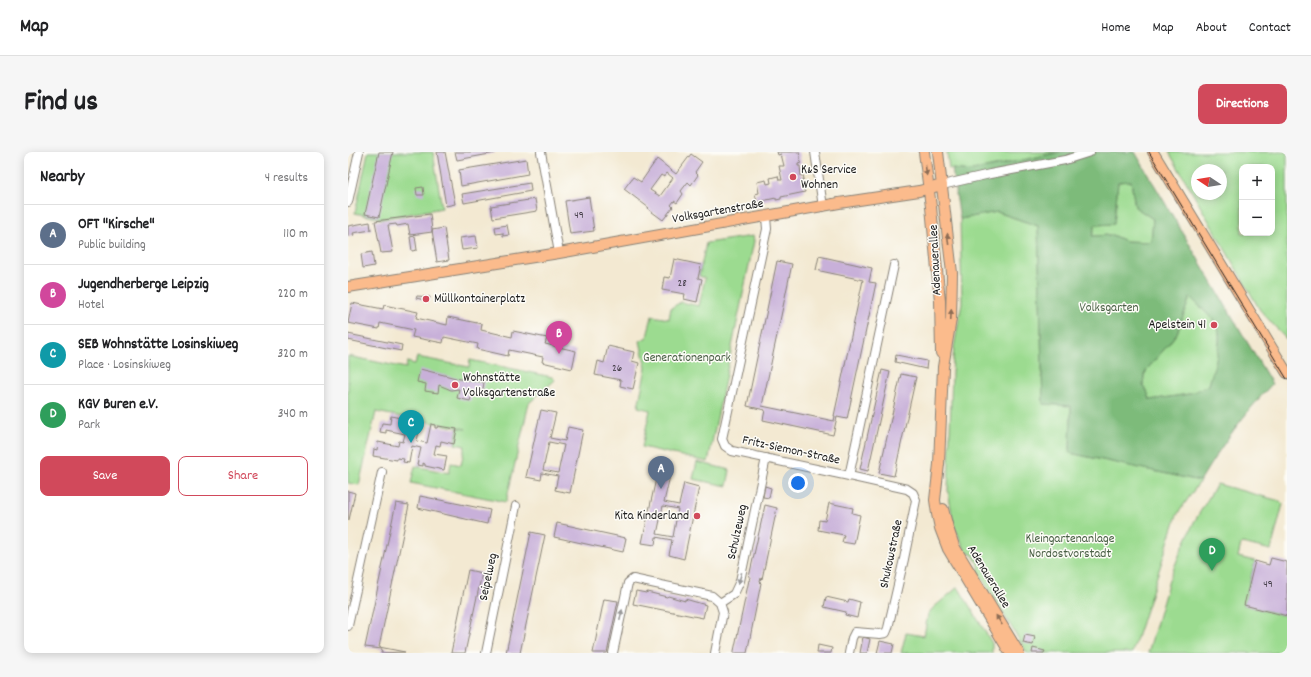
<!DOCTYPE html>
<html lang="en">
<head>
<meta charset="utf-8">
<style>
	:root { --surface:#fff; --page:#f6f6f6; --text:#202124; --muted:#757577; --line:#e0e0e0; --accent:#d1495b }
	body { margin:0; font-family:Dekko,sans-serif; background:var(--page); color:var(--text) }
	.controls { position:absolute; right:12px; top:12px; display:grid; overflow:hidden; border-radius:8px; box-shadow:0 2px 10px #0003 }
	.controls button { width:36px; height:36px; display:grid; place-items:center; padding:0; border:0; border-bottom:1px solid var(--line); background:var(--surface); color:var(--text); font:20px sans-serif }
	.compass { position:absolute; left:843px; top:12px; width:36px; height:36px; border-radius:50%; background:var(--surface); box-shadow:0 2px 10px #0003; rotate:282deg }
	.you { position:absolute; left:450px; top:331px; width:14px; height:14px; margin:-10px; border:3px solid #fff; border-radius:50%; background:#1a73e8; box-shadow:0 0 0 6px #1a73e833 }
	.badge { display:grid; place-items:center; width:26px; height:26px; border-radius:50%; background:var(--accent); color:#fff; font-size:13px; font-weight:700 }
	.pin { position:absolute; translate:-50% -33px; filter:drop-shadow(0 1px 2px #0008) }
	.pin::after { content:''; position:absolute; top:21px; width:14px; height:12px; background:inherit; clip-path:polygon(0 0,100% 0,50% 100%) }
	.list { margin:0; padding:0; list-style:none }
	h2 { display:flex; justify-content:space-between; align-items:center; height:52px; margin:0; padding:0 16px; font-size:17px }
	h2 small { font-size:13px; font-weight:400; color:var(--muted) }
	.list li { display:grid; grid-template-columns:26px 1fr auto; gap:12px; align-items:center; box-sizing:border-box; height:60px; padding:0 16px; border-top:1px solid var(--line) }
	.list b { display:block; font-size:15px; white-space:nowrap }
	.list p { margin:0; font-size:13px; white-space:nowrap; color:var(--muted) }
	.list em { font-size:13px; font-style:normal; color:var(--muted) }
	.actions { display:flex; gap:8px; padding:12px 16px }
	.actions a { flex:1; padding:9px 0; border:1px solid var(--accent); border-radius:8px; text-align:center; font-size:14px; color:var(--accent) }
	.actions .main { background:var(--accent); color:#fff }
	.map { position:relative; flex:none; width:939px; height:501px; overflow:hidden; border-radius:8px }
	header { display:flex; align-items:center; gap:24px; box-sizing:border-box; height:56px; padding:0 20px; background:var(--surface); border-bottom:1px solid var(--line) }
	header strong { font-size:19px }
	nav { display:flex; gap:22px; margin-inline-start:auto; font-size:14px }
	.intro { display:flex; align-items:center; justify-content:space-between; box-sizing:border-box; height:96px; padding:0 24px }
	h1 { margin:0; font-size:28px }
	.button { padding:10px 18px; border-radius:8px; background:var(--accent); color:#fff; font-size:14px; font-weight:700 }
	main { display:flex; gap:24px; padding:0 24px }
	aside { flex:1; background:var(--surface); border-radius:8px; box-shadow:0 2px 10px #0003 }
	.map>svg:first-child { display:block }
	.green { fill:#9cdb90; stroke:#5c7c56; fill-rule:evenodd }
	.forest { fill:#7dbb7a; stroke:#4c6c4b; fill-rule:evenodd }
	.building { fill:#c8b0d9; fill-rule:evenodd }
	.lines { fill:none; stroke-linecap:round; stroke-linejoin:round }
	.minor-casing { stroke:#888277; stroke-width:10 }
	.major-casing { stroke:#888277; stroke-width:12 }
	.minor { stroke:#fff; stroke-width:8 }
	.major { stroke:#fbbb8c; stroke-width:10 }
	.tram { stroke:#1c1c1c; stroke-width:1 }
	.oneway { fill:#8c6c54 }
	.oneway2 { fill:#999 }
	.poi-dot { fill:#d1495b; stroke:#fdfcf7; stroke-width:1.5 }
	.labels { text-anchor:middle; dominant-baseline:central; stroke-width:3; stroke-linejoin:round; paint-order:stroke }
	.number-label { font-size:11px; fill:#47414b }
	.poi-label { font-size:13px; fill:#1c1c1c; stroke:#fdfcf7; text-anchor:start }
	.street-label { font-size:13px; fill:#1c1c1c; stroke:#fdfcf7 }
	.park-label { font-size:13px; fill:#495f45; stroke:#fdfcf7 }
</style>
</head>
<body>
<header>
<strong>Map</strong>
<nav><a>Home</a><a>Map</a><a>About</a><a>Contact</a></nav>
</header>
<div class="intro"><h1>Find us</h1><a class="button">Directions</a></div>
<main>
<aside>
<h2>Nearby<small>4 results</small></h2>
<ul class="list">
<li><span class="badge" style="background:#5c6f8a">A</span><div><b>OFT &quot;Kirsche&quot;</b><p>Public building</p></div><em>110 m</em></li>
<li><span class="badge" style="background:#d1479c">B</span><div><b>Jugendherberge Leipzig</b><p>Hotel</p></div><em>220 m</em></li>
<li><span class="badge" style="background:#0f9aa8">C</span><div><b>SEB Wohnstätte Losinskiweg</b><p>Place · Losinskiweg</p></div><em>320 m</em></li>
<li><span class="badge" style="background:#2e9e5b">D</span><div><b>KGV Buren e.V.</b><p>Park</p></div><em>340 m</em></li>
</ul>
<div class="actions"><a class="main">Save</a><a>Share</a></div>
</aside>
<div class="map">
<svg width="939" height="501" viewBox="0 0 939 501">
	<rect width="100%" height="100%" fill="#fdfcf7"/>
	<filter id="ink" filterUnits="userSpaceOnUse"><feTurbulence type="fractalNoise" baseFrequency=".025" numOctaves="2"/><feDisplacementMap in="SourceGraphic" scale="8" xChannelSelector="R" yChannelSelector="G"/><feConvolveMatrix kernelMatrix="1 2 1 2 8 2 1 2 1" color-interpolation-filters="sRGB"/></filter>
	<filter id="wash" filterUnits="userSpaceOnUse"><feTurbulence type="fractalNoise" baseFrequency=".012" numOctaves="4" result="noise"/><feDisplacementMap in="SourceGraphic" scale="16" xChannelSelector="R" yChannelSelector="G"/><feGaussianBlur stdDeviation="0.9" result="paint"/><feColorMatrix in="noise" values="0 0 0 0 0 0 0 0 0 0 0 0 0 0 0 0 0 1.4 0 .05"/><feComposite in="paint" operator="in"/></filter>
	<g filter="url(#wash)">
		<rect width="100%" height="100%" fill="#f3e9d2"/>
		<path class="green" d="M20,0H85L94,56L34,67L7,61Z
			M599,0H712L624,19L601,17Z
			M821,0H939V188L912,158ZM894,15H924V81H894ZM849,18H873V42H849Z
			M783,29L787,55L805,67L803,90L777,89L764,83L744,84L747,73L766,72L770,30Z
			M649,60L690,74L695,252L723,254L722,301L852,329L829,363L784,501H679L629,418L632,416L625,403L618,400L606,374L600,339L604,220L606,195L614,151L612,67Z
			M405,84L406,89L360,310L294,295L302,258L290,255L298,216L292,189L299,185L304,164L321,167L323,156L333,150L351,154L357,126L351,124L358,91Z
			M842,145C850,153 861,162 868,172C877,185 865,218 861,233L841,242L802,248L799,239L795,235L796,223L801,215L818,195L829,181Z
			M0,204L58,216L59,210L67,212L69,205L121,215L122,208L204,225L207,228L181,251L158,350L63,331L67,314L101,321L103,311L113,313L117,294L107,292L110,276L118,277L28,260L11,333L0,331Z
			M349,310L382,318L379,334L345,327Z
			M869,332L932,349L935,352L923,398L894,391L893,392L890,405L907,409L896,453L939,464V501H800L821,428L832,401L846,370Z
			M610,435L644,491V501H553L558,481L576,484L580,462L585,456Z"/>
		<path class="forest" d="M712,0H787L924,232C896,262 873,294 852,329L722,301L723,254L695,252L690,74L649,60L612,67L604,17L624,19ZM783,29L787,55L805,67L803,90L777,89L764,83L744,84L747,73L766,72L770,30ZM842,145C850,153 861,162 868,172C877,185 865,218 861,233L841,242L802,248L799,239L795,234L796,223L801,215L818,195L829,181Z"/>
		<g id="blocks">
			<path class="building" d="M31,0H45L31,65L17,62Z
				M89,0H97L107,52L98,54Z
				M107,0H147V1L109,8Z
				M429,0H451L453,11L450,12V14H452L453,24L455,23L456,27L454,28L457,40L433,45V47L428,48V46L409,50L407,42L411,41L409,30L418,28L419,32L423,31L422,26L430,24L431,28H434L431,14H436L433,2L430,3Z
				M343,2L354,10L347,20L350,23L343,33L340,30L333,39L335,42L329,51L326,49L323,53L325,55L315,68L300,57L301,56L276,37L285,25L293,30L309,7L328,22ZM319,21L325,26L312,44L310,43L302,38L313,23L316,25Z
				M178,7L180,22L113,34L111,18Z
				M182,31L183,39L116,51L114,42Z
				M75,35L76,43H69L68,36Z
				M241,45L246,79L222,82L217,49Z
				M187,47L189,59L145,66L143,54Z
				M82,62L84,78L96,76L101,108L89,110L84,78V80L62,83L60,72L49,74L48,72L40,73L45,100L33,101L27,69Z
				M22,70L23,78L5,81L6,83L0,84V74Z
				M159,73L161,83L155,84V81L148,82L147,75Z
				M67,84L69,98L64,99L62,85Z
				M128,84L130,96L114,98L112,86Z
				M24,100L26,114L15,116L13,102Z
				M471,104L524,116L521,130L528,131L499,267L489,265L485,283L415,268L417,258L399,254L429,109L444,112L414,254L486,269L487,264H486L515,128L468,118Z
				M326,107L353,113L350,126L354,127L349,150L336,147L337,142L314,138L316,125L322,126Z
				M69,144L82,145L81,149L68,146Z
				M4,151L35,157L36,153L70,160L68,166L99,173L100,165L134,172L133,178L164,185L165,179L199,186L197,192L228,199L224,217L194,210L195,205L161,198L160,204L129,197L130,192L96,185L95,191L64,185L66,178L32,171L31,177L0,171Z
				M0,182L54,193L53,199L0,188Z
				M260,194L286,200L284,209L291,211L285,237L272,234L273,228L247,223L250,209L256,211Z
				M548,203L579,209L578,217L547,210Z
				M72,217L112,227L136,230L134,244L124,242L122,249L109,246L111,237L103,238L91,233L90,241L77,239L78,232L69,230Z
				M534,218L542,220L520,319L512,317Z
				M553,222L568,225L546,324L531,321Z
				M193,258L208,261L202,286L217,289L220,275L235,278L222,341L207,338L210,324L194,321L193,328L178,325ZM201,290L216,293L210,321L195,318Z
				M43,264L67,269L66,271H68V269L73,270L69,289L79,291L83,272L87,273V276H89L90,274L109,277L106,292L93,289L92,294L88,293L86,302L99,304L96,318L77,314V312L75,311V314L69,313L73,296L64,294L61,311L55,310L56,307L49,306V308L25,304L26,297L29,298L30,290L50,294L51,289L55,290L57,282L38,278V281L32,280L34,271L42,272Z
				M309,322L322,324L316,350L331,353L336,331L351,335L336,407L321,403L324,388L308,385L307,393L294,391ZM315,354L330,357L325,385L309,382Z
				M417,334L423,336L421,346L415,345Z
				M0,339L7,341L1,368H0Z
				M72,344L142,358L139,372L70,356Z
				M48,351L61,353L31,495L57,500L33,501L34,497L17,495Z
				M481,351L505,356L504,361L512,363L506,392L494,390L496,383L470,378L471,368L477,369Z
				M417,353L429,356L414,427L413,426L412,430L413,431L399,501H386V499L401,428H402L403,425H401Z
				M209,371L278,386L275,400L206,385Z
				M183,380L197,383L172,501H158Z
				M923,406L939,410V464L896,453L907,409L921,413Z
				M120,418L134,421L117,501H103Z
				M288,439L298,441L299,440L319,445L320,444L337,449V447L358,453L355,466L285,452Z
				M478,445L500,450L501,447L512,450L509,466L497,463L498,460L476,455Z
				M256,447L270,449L259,501H245Z
				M677,483L687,485L685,493L675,491Z
				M515,485L522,487L519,501H512Z
				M532,489L546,492L544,501H529Z
				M470,493L484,496L483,501H469Z
				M685,496L697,499L696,501H684Z"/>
		</g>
	</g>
	<g filter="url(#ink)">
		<use href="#blocks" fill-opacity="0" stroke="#888277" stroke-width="1"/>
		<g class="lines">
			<g class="minor-casing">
				<path id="minor" d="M193,0L211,101
					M467,0L475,55
					M594,33L642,22L717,8L742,0
					M0,50L11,0
					M418,65L419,77L417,86L374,287L377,294L384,299L501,324L546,113
					M372,451L386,442L392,429L418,306
					M0,474L34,320
					M138,501L168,354
					M265,501L280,431L285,427L364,444L372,451L375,460L367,501
					M501,501L504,486L507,480L532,482L538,481L540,476L556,407L568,348L565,341L559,337L501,324"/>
			</g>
			<g class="major-casing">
				<path id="major" d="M576,0L583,55L592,149L593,201
					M590,0L604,121L603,167L595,215L591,312L587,348L589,362L592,376L600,397L662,501
					M805,0L939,221
					M0,135L211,101L491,51L571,39L594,33
					M595,357L600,376L606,394L671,501"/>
			</g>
			<use href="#minor" class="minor"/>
			<use href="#major" class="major"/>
			<path class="tram" d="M801,0L939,227"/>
		</g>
		<defs><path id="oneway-solid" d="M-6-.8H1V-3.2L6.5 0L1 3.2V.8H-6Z"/></defs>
		<g class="oneway">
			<use href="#oneway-solid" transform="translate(578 18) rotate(83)"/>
			<use href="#oneway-solid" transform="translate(600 87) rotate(-96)"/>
			<use href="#oneway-solid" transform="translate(603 163) rotate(-87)"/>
			<use href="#oneway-solid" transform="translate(651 468) rotate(-122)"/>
		</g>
		<g class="oneway2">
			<use href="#oneway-solid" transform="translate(392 426) rotate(106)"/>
			<use href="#oneway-solid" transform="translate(273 463) rotate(-78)"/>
		</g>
	</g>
	<g class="poi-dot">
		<circle cx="445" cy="25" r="4"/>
		<circle cx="78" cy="147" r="4"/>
		<circle cx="866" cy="173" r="4"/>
		<circle cx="107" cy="233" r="4"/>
		<circle cx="349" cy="364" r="4"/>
	</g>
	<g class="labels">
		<g class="number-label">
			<text x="231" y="64">49</text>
			<text x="334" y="132">28</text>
			<text x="269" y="217">26</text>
			<text x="920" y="433">49</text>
		</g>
		<g class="poi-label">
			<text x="453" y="18">K&amp;S Service<tspan x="453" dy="15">Wohnen</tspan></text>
			<text x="86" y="147">Müllkontainerplatz</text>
			<text x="858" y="173" text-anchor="end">Apelstein 41</text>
			<text x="115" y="226">Wohnstätte<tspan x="115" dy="15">Volksgartenstraße</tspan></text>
			<text x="341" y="364" text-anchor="end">Kita Kinderland</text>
		</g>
		<g class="street-label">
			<text transform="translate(370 60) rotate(-10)">Volksgartenstraße</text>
			<text transform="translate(588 108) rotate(-93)">Adenauerallee</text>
			<text transform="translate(443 299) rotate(12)">Fritz-Siemon-Straße</text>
			<text transform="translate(390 380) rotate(-78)">Schulzeweg</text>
			<text transform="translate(544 402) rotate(-78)">Shukowstraße</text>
			<text transform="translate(141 425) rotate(-78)">Seipelweg</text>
			<text transform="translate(640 425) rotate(59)">Adenauerallee</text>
		</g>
		<g class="park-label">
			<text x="761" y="156">Volksgarten</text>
			<text x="339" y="206">Generationenpark</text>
			<text x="722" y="387">Kleingartenanlage<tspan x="722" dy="15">Nordostvorstadt</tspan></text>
		</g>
	</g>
</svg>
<div class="controls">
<button>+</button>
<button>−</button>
</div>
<svg class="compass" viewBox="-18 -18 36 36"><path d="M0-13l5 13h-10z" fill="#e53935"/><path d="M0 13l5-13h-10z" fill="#757577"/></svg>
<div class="you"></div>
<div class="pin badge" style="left:313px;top:337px;background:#5c6f8a">A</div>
<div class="pin badge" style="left:211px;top:202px;background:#d1479c">B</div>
<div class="pin badge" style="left:63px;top:291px;background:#0f9aa8">C</div>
<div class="pin badge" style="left:864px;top:419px;background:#2e9e5b">D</div>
</div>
</main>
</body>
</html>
